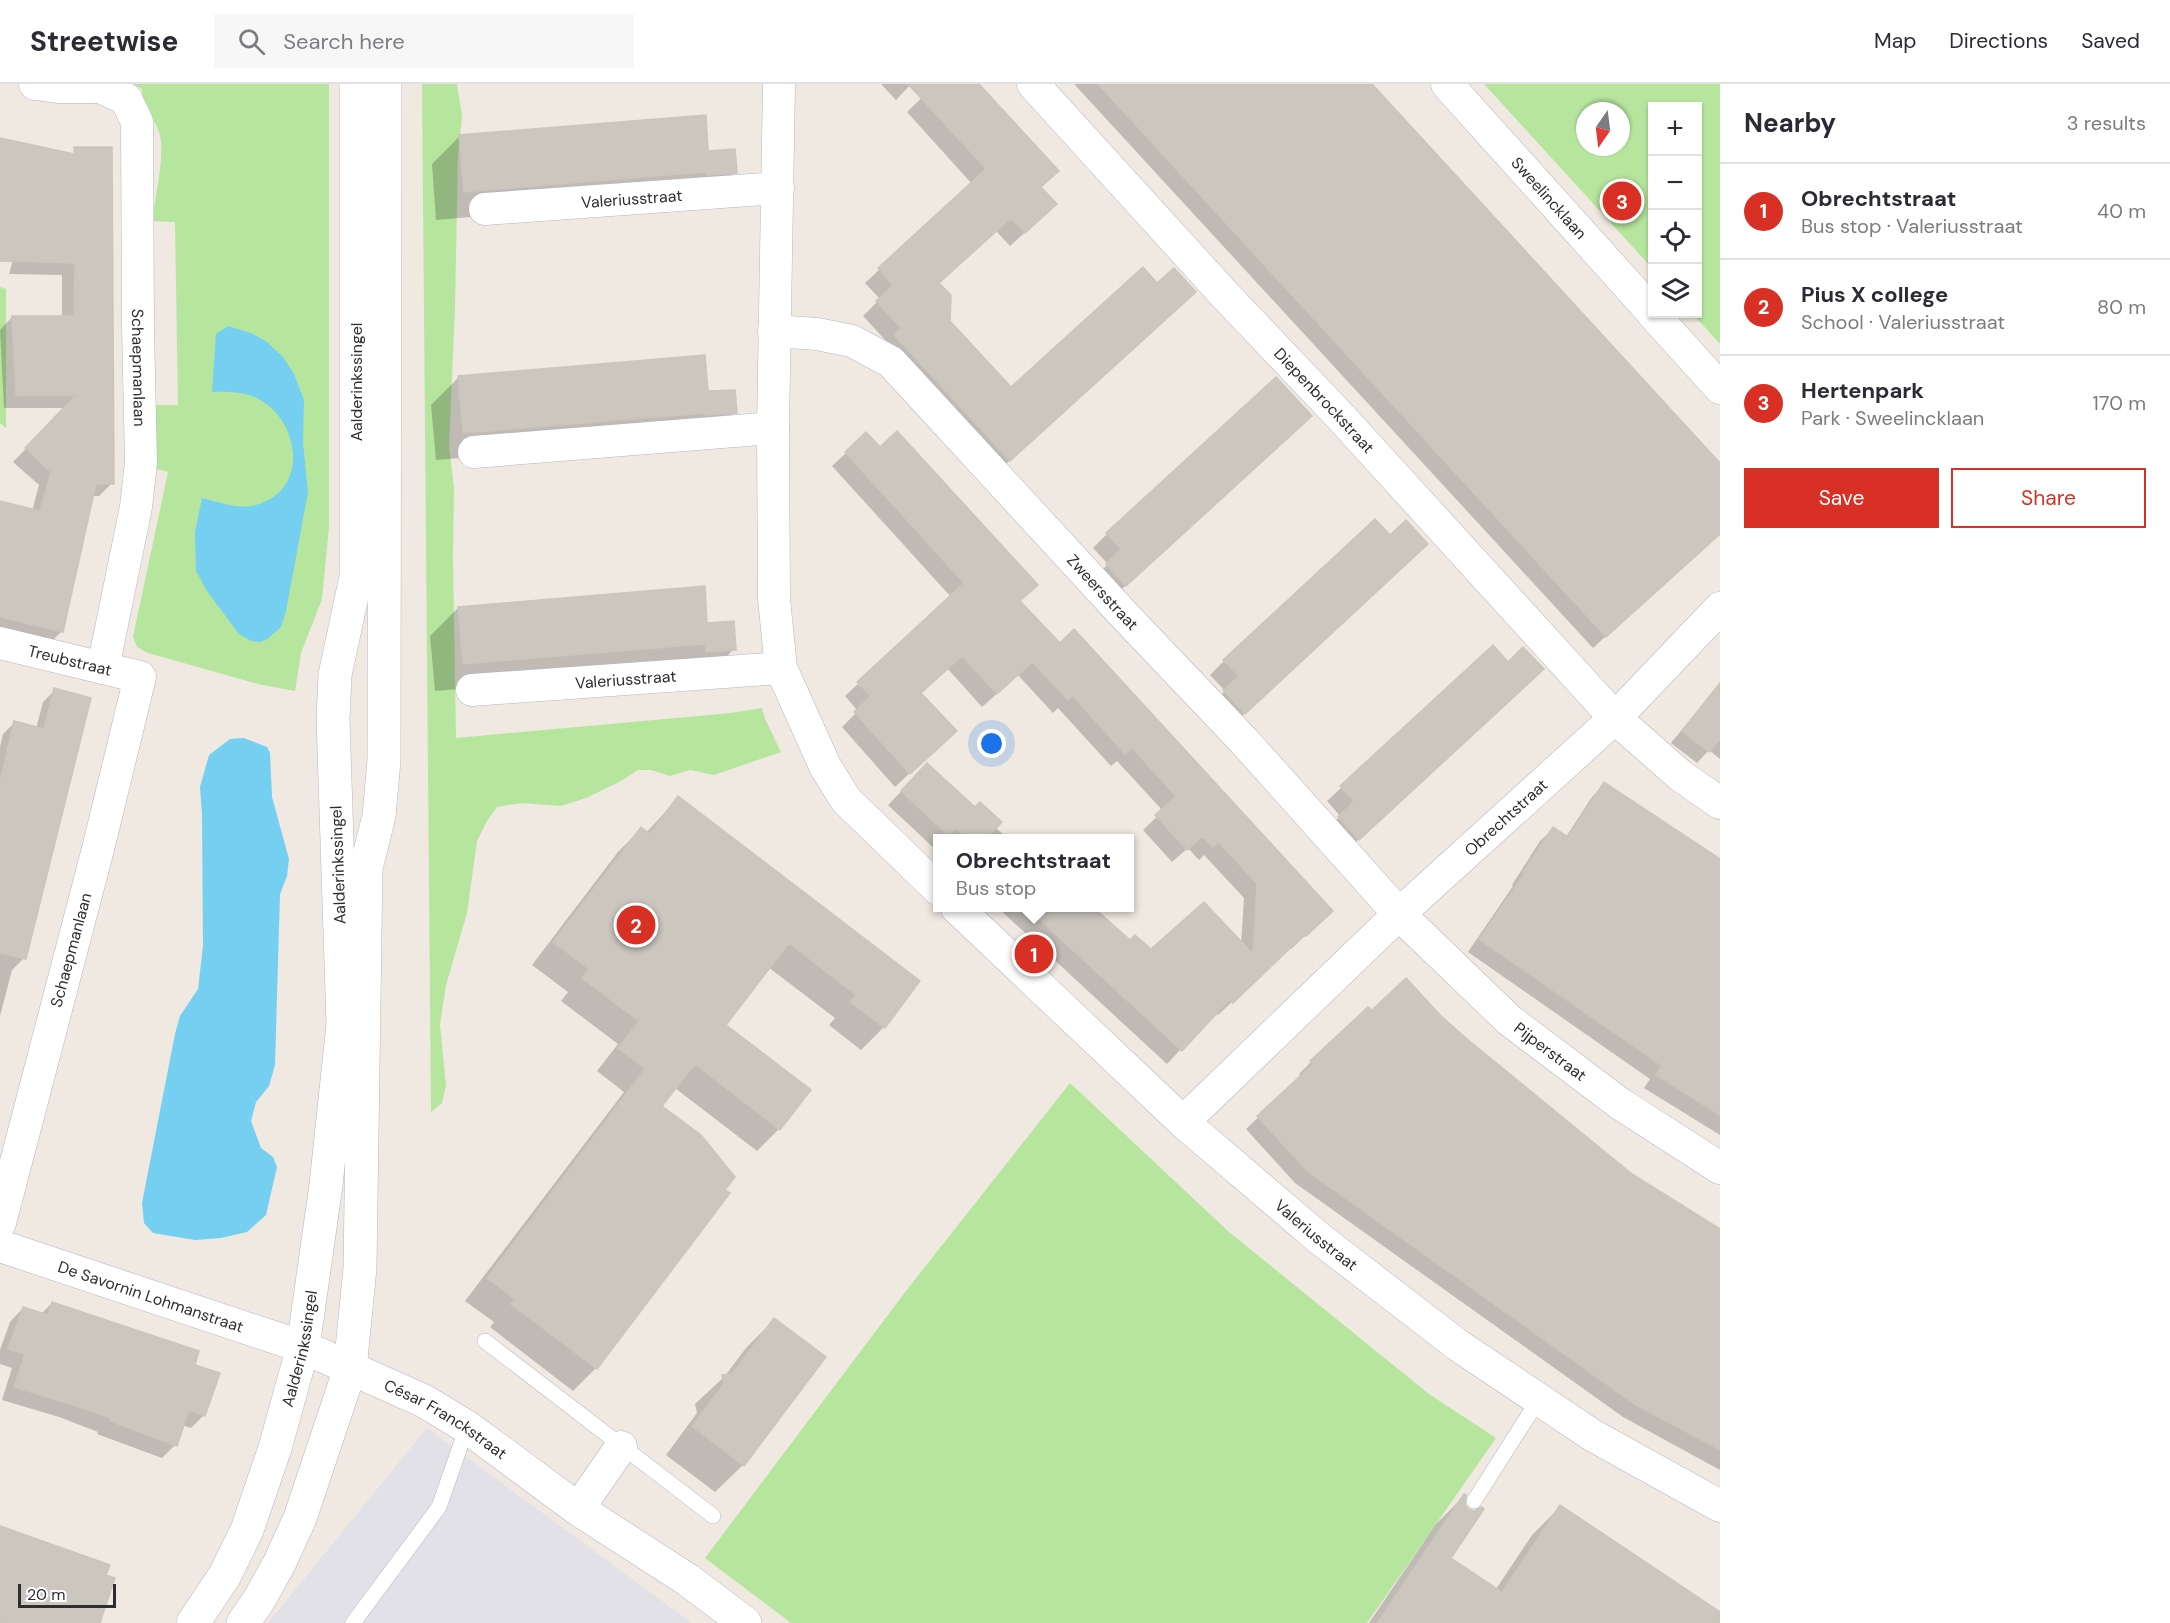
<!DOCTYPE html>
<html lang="en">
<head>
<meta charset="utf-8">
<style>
	:root { --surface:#fff; --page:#f7f7f7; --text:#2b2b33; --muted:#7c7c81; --line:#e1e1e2; --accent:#d93025 }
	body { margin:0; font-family:"DM Sans",sans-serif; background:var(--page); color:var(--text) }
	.controls { position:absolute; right:18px; top:18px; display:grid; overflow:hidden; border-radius:0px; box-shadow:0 2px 4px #0004 }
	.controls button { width:54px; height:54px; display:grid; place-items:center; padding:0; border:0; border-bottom:2px solid var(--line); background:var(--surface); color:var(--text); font:30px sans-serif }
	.compass { position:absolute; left:1576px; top:18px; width:54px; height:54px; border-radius:50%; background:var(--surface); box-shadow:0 2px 4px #0004; rotate:194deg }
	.scale { position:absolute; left:18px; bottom:15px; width:98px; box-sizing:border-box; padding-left:6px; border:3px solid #2e2e2e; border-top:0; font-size:16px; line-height:21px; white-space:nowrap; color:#2e2e2e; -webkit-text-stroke:4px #fff; paint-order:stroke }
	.you { position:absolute; left:992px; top:660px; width:21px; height:21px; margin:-15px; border:4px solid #fff; border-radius:50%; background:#1a73e8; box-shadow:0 0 0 9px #1a73e833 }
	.badge { display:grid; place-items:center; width:39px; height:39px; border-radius:50%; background:var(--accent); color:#fff; font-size:20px; font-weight:700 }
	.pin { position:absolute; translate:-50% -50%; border:3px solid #fff; box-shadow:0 2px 6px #0006 }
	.popup { position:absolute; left:933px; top:750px; width:201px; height:78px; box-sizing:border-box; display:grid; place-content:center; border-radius:0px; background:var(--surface); filter:drop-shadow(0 2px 4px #0005); font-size:20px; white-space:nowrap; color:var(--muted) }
	.popup b { font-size:22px; color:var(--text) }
	.popup::after { content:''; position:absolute; left:50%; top:100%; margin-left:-12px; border:12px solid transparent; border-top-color:var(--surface) }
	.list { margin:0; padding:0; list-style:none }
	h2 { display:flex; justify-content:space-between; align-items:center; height:78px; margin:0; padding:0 24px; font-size:26px }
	h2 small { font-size:20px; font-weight:400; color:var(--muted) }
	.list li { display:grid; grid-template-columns:39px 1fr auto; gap:18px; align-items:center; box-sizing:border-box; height:96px; padding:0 24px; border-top:2px solid var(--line) }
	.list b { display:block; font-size:22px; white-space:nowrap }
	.list p { margin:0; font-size:20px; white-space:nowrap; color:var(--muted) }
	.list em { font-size:20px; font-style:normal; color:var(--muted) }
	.actions { display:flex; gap:12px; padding:18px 24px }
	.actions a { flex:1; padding:14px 0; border:2px solid var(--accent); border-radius:0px; text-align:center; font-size:21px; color:var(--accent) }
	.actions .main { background:var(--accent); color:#fff }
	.icon { flex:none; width:33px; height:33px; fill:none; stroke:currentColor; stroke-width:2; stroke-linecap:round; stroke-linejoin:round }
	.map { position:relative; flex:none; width:1720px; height:1539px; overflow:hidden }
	header { display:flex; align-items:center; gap:36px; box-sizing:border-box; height:84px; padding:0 30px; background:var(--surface); border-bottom:2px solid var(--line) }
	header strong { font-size:28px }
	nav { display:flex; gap:33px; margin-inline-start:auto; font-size:21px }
	.search { width:420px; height:54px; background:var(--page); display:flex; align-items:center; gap:15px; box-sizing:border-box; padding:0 21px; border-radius:0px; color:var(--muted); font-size:22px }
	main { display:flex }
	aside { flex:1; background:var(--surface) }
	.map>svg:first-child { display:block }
	.industrial { fill:#e3e1e8 }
	.green { fill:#b6e59e; fill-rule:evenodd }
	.water { fill:#75cff0 }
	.shadow { fill:#0003 }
	.building { fill:#cbc7bf; stroke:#cbc5ba; stroke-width:1.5 }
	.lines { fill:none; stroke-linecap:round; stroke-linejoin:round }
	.service-casing { stroke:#b4b7c1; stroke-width:16 }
	.minor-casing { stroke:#b4b7c1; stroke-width:33 }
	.tertiary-casing { stroke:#b4b7c1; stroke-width:34 }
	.secondary-casing { stroke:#b4b7c1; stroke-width:34 }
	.service { stroke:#fff; stroke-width:15 }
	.minor { stroke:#fff; stroke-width:32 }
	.tertiary { stroke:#fff; stroke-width:33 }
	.secondary { stroke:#fff; stroke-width:33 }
	.labels { text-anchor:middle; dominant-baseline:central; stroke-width:6; stroke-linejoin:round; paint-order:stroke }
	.street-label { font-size:16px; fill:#2e2e2e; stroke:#fff }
</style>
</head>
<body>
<header>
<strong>Streetwise</strong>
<div class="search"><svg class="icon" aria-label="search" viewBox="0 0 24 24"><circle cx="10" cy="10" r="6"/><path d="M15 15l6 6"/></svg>Search here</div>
<nav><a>Map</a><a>Directions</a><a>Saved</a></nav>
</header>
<main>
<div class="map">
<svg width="1720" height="1539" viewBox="0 0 1720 1539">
	<rect width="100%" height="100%" fill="#efe9e1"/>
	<path class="industrial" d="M427,1344L692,1539H268Z"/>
	<path class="green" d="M133,0H329V442L322,515L301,569L295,607L258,600L148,569L137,563L133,553L168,388L149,383L151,321H178L175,138L152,137C155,114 166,68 159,48C153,29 143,29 142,5Z
		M422,0H457L462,32L458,71L455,223L449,362L454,404L453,474L456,654L731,629L762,624L765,635L781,668L714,691L690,686L670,692L651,686H638L621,697L586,714L561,722L521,719L497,723L487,737L477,757L467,829L446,901L440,941L446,1001L442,1019L431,1028Z
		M1484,0H1720V260L1693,230H1698V22H1652V184ZM1585,27H1621V63H1585Z
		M0,203L6,205V344L0,339Z
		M1070,999L1229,1148L1429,1310L1496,1354L1367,1539H791L705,1474L906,1207Z"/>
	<path class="water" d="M228,242L251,249L267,258L283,273L294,290L304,316L303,359L308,408L286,527L281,543L266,556L259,558L251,557L239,550L207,507L196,487L195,448L202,414C219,418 239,426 256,421C306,408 302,345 265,319C251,308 230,307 212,308L216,250Z
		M244,654L267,663L270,669L272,713L289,775L287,792L280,810L275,981L269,1002L256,1018L251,1037L261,1064L273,1073L277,1083L266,1131L247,1148L221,1154L195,1156L153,1149L144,1139L142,1119L175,950L180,932L198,905L203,862L202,730L200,703L209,671L230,655Z"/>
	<path class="shadow" d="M881,0H911L896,16Z
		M936,0H977L1040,104L1041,134L1010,162L996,147L938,199L949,238L1011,305L1180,222L995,390L888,259L863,232L880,215L865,199L972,100L907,28Z
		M1074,0H1370L1720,381V447L1593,564Z
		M460,52L707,69L735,88L707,116L679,115L436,136L432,80Z
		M111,152L112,399L99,412H92L62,547L49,560L0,548V419L32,427L39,401L13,378L66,324H4L0,246L12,233H62V191L9,190L16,166Z
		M459,293L707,309L735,328L707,356H679L436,376L431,321Z
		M1296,346L1111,515L1093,495L1108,480L1093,464L1107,450Z
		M846,369L1019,517L1318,840L1291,865L1290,863L1218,931L1215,929L1167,980L998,824H1092L1130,858L1151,867L1241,860L1244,814L1204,771L1199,776L1188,764L1172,778L1143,746L1163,727L1117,677L1111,682L1058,624L1053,629L1018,591L982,623L947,584L920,610L941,660L895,703L842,643L858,627L845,612L951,513L832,382Z
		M1412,473L1230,643L1210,621L1225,607L1210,591L1224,577Z
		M458,524L706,541L734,565L706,593L678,587L435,607L430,552Z
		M1493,563L1528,599L1344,769L1325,748L1340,732L1327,717Z
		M1720,599V675L1709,666L1697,679L1671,659Z
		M55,606L24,874L12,886L0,932V663L3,650L15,638L36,645L43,618Z
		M914,694L995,743L1007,754H938V768L888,721Z
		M1605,700L1720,776V1051L1644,1004L1650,995L1468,868L1513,802L1512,801L1540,757L1553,745L1566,753L1592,713Z
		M678,714L918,898L884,943L861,966L829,941L835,934L768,883L724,941L779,1045L757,1067L675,1004L660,1022L723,1106L728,1110L596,1284L573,1307L490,1243L494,1238L465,1217L624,1008L597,987L618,960L561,917L568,908L532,881L618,768L641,745L646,749Z
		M1372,928L1440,933L1631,1091L1720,1147V1386L1623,1333L1295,1099L1246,1045L1301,993L1299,990L1311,978Z
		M52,1219L193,1282L204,1331L191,1344L182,1341L175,1361L162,1374L97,1350L98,1348L59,1333L2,1316L12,1284L0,1280V1266L10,1238L23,1224L41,1230Z
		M774,1236L743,1381L715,1408L666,1371L697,1329L695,1320L725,1292L746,1264Z
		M1464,1412L1449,1474L1496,1505L1532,1451L1560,1423L1720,1530V1539H1369L1436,1440Z"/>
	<path class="building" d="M908,0H979L1059,87L1041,103L1057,120L1025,149L1011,134L939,199L951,211L950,237L1011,303L1143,183L1157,199L1174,184L1196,208L1010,377L894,251L901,244L876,217L893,201L878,184L986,85Z
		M1098,0H1372L1720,379V450L1606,553Z
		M706,31L708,67L735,65L737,89L707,91L706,88L464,108L459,51Z
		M0,54L74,70V63H112L114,400H96L63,548L0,533V417L40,427L51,388L25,364L76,311L16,312L12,232H74L75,179L0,177Z
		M705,271L708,307L735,306L737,329L706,331V329L463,349L458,292Z
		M1276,293L1312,332L1126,502L1106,480L1121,465L1106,449Z
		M897,347L1038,501L1020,517L1060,559L1074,545L1333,827L1306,852L1304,851L1233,919L1229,916L1182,967L1027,824H1094L1130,856L1135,851L1151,865L1204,818L1253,870L1257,800L1219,758L1213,763L1202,752L1187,766L1155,731L1176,712L1132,664L1125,670L1073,612L1068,616L1032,578L997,610L962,572L921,609L957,647L910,690L854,628L871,612L857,598L964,499L845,368L866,348L880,363Z
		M1375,435L1390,451L1406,436L1428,460L1245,630L1223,606L1239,592L1223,576Z
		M705,502L707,539L734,537L736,566L706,568L705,560L463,580L458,523Z
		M1493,561L1508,578L1523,563L1544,585L1359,756L1338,733L1354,717L1340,702Z
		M1720,599V655L1709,668L1682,647Z
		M54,604L91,614L26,875L0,869V698L14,637L44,645Z
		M927,679L975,723L980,718L1002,738L987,754H968L956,744L949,752L901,707Z
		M1604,698L1720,775V1031L1656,991L1662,982L1479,855L1525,789L1523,788L1553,743L1568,753Z
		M678,712L920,897L885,944L850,918L856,911L789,859L726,941L811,1006L780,1046L695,980L662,1022L701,1051L735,1093L725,1106L730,1109L597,1285L511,1220L515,1215L487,1194L645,985L618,964L639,937L582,894L589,885L553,858L641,743L650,750Z
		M1406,894L1441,932L1467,955L1632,1090L1720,1145V1366L1636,1321L1307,1087L1257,1032L1313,980L1310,977L1368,923L1372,926Z
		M52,1218L199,1267L195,1281L220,1289L205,1332L189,1326L177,1362L110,1337V1334L73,1321L14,1303L25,1270L8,1265L23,1223L48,1231Z
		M774,1234L826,1273L744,1382L692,1342L724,1300L722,1291L732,1290Z
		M1464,1410L1466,1411L1465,1421L1468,1425L1474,1427L1482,1423L1484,1425L1451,1474L1502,1508L1560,1421L1720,1528V1539H1377Z
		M0,1442L110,1481L106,1491L115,1494L100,1539H0Z"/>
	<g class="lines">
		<g class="service-casing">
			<path id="service" d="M485,1257L713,1432
				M1474,1417L1539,1315
				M353,1539L439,1423L467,1343"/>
		</g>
		<g class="minor-casing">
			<g id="minor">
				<path d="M35,0L58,3H100"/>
				<path id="s1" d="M101,0L100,3L126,15L137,38L138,244L141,378L136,423L103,584"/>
				<path d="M779,0L773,344L774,515L781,584L825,682L846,716L938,805"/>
				<path id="s2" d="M1033,0L1224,210L1339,331L1615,634L1681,692L1720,719"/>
				<path id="s3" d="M1447,0L1652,228"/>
				<path id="s4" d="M485,125L778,104"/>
				<path d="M1653,230L1720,304"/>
				<path id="s5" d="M774,247L817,250L852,257L891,278L1125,532L1244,657L1399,830L1509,936L1619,1019L1720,1084"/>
				<path d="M474,368L773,344"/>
				<path id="s6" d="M0,559L140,593L98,765L0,1139"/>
				<path id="s7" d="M472,606L781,584"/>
				<path id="s8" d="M957,824L1183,1038L1320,1155L1459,1262L1592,1351L1720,1422"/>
				<path id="s9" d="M1183,1038L1399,830L1615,634L1720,524"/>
				<path id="s10" d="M0,1162L303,1263"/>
				<path d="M578,1425L621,1363"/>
			</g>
		</g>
		<g class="tertiary-casing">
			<g id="tertiary">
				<path id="s11" d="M303,1263L424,1317L467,1343L578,1425L688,1496L745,1539"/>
			</g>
		</g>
		<g class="secondary-casing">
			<g id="secondary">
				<path id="s12" d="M193,1539L225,1491L247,1446L275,1364L303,1263L326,1101L343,940L333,635L335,591L356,493V0"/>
				<path d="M243,1539L259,1516L280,1478L300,1434L350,1285L360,1184L366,784L379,732L384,676L385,0"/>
			</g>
		</g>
		<use href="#service" class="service"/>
		<use href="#minor" class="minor"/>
		<use href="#tertiary" class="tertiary"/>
		<use href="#secondary" class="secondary"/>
	</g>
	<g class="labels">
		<g class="street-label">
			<text stroke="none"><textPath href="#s4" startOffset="147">Valeriusstraat</textPath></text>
			<text stroke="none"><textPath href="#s3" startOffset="153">Sweelincklaan</textPath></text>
			<text stroke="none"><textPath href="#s1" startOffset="303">Schaepmanlaan</textPath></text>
			<text transform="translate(356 298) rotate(-90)">Aalderinkssingel</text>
			<text stroke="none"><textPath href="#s2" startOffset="430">Diepenbrockstraat</textPath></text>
			<text stroke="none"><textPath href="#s5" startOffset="436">Zweersstraat</textPath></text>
			<text stroke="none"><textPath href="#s6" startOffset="72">Treubstraat</textPath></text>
			<text stroke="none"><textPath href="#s7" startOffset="154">Valeriusstraat</textPath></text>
			<text stroke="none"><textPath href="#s9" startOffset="444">Obrechtstraat</textPath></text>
			<text transform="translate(338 781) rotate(-92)">Aalderinkssingel</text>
			<text transform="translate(71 866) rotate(-75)">Schaepmanlaan</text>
			<text stroke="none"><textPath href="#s5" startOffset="1078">Pijperstraat</textPath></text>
			<text stroke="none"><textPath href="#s8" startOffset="486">Valeriusstraat</textPath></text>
			<text stroke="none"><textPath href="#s10" startOffset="159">De Savornin Lohmanstraat</textPath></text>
			<text stroke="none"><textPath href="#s12" startOffset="297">Aalderinkssingel</textPath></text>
			<text stroke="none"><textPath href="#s11" startOffset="160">César Franckstraat</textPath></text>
		</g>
	</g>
</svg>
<div class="controls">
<button>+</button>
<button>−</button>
<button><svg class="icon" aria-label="locate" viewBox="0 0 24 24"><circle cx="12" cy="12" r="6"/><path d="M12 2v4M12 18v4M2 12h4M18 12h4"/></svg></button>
<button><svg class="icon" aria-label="layers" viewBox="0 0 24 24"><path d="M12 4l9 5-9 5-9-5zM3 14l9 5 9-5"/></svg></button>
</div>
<svg class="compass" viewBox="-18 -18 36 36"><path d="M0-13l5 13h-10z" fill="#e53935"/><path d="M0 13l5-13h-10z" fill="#7c7c81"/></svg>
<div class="scale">20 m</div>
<div class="you"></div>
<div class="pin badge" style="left:1034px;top:870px">1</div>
<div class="popup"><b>Obrechtstraat</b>Bus stop</div>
<div class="pin badge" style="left:636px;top:841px">2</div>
<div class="pin badge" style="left:1622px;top:117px">3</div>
</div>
<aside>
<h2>Nearby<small>3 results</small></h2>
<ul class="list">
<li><span class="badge">1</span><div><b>Obrechtstraat</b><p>Bus stop · Valeriusstraat</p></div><em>40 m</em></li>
<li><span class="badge">2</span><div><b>Pius X college</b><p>School · Valeriusstraat</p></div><em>80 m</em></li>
<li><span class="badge">3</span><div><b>Hertenpark</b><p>Park · Sweelincklaan</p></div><em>170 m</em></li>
</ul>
<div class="actions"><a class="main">Save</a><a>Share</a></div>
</aside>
</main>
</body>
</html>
